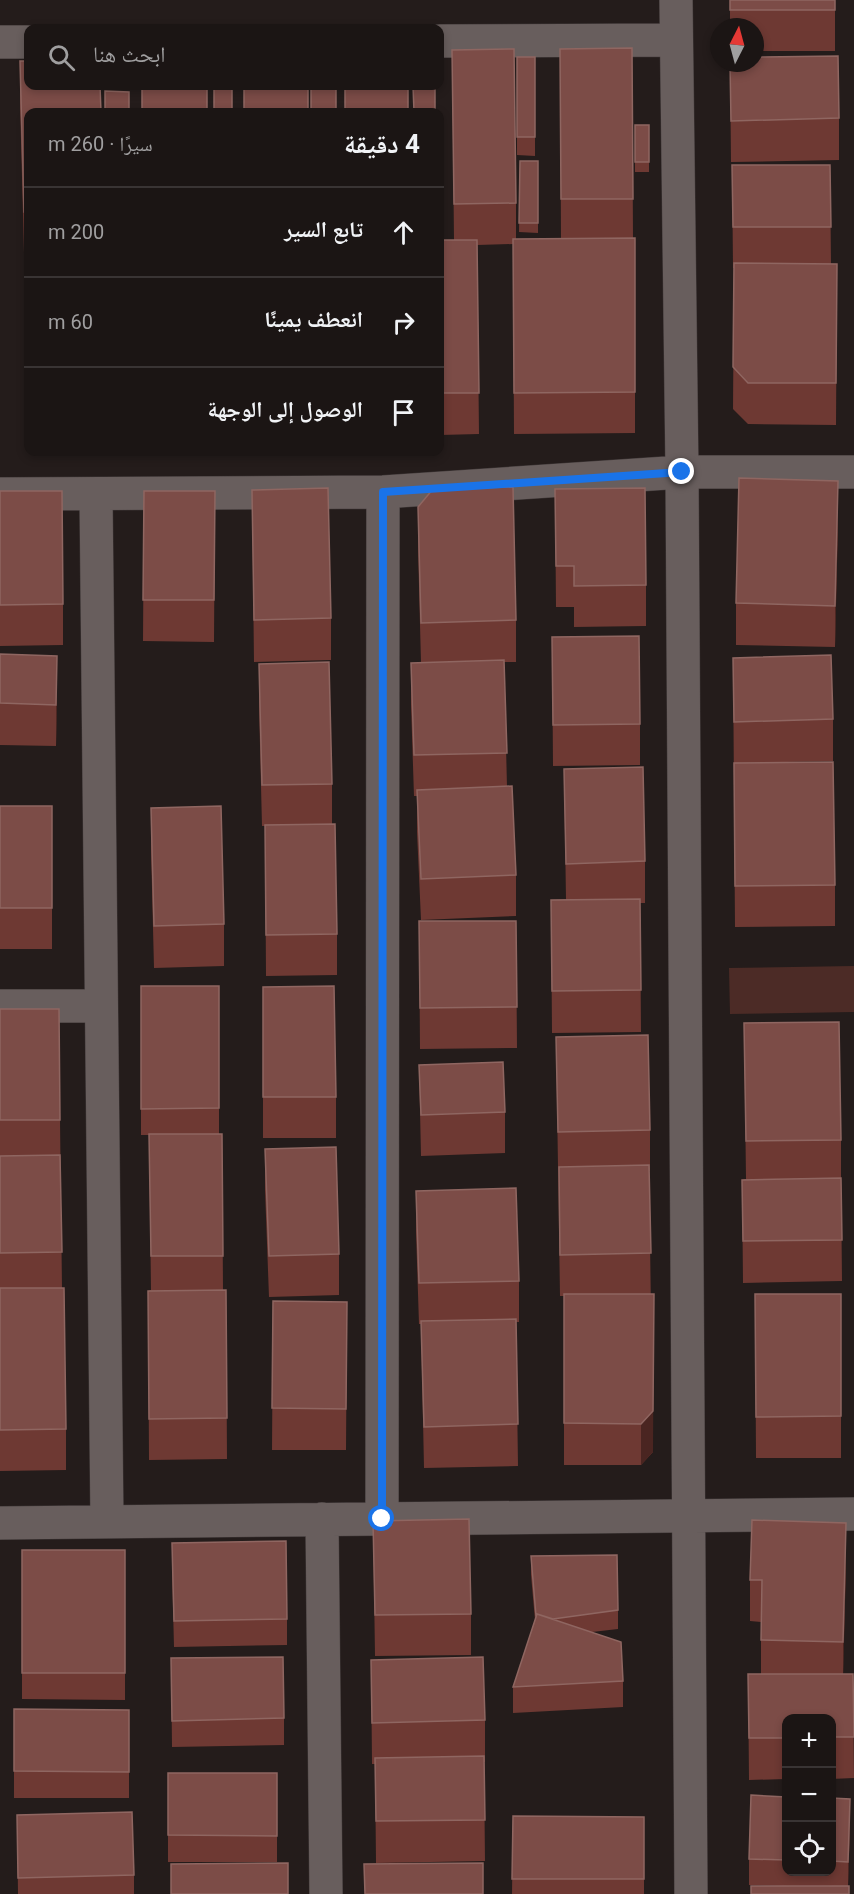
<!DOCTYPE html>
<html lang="ar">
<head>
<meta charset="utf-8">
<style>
	:root { --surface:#1b1514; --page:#282222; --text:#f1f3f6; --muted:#a09fa0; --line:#393434 }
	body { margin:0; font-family:Roboto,"Noto Naskh Arabic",sans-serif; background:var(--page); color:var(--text); direction:rtl }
	.controls { position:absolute; right:18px; bottom:18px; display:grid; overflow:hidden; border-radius:12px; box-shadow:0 3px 9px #0003 }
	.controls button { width:54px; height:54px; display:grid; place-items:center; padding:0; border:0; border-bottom:2px solid var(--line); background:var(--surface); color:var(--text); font:30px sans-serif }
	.compass { position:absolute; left:710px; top:18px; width:54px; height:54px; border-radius:50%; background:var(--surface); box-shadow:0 3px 9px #0003; rotate:6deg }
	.stop { position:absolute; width:18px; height:18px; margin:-14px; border:4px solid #1a73e8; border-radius:50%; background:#fff }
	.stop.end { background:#1a73e8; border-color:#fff; box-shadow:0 2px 6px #0008 }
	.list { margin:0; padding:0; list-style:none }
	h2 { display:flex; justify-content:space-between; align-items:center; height:78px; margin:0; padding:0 24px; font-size:26px }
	h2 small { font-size:20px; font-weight:400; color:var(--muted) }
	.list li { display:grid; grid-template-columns:39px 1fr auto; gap:18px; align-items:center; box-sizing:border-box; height:90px; padding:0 24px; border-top:2px solid var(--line) }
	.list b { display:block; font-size:22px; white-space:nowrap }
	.list em { font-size:20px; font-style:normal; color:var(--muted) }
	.icon { flex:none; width:33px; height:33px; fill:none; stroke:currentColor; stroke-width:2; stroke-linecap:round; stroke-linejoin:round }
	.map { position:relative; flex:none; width:854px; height:1894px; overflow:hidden; direction:ltr }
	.search { position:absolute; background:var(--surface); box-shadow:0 3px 9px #0003; left:24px; top:24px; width:420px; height:66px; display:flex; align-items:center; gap:15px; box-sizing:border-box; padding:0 21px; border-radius:12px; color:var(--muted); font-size:22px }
	.panel { position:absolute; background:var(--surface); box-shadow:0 3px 9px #0003; left:24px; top:108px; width:420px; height:348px; border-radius:12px; direction:rtl }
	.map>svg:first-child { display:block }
	.green { fill:#4c2b26 }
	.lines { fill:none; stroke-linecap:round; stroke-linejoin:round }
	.street-casing { stroke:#403939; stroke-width:34 }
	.street { stroke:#685e5d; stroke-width:33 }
	.wall { fill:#6e3933 }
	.shaded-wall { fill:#4a2521 }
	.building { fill:#7c4c47; stroke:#8f6661; stroke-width:1.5 }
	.route { stroke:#1a73e8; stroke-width:8 }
</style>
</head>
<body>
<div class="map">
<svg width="854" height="1894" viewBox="0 0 854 1894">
	<rect width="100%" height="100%" fill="#241c1b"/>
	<path class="green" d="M854,966V1012L730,1014L729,968Z"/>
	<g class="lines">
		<g class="street-casing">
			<path id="street" d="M676,0L682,472L691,1894
				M440,41L676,40
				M0,42H28
				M0,494L383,492L682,472H854
				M96,494L107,1522
				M0,1006H101
				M322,1519L326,1894
				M382,1519L383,492
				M0,1523L854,1514"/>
		</g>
		<use href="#street" class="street"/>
	</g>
	<path class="wall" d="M730,0H835V51H755V27H730Z
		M632,48L633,238H635V433L514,434L513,244L477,245L479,434L440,435V240H454L452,50L516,203V239H561L560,49Z
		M517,57H535V156L517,155Z
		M20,61L28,112V253H24L20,103Z
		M730,63L839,118V160L731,162Z
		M635,125H649V172H635Z
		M520,161H538V233L519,232Z
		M732,165H830L831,264H837L836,425L748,424L733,409L734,268H733Z
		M555,489L646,585V626L574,627V607H556Z
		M252,490L331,618V660L254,662Z
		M0,491L63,604V645L0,646Z
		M144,491H215L214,642L143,641Z
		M418,507L516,620V662H504L507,787L516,875V916L421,920L417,832V796H414L411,705V663H421L418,548Z
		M838,522L835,647L736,645V603Z
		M552,637L640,724V765L553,766Z
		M0,654L57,697L56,746L0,745Z
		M733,658L833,719V761L737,763L835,885V926L735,927Z
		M259,664L332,784V824L337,934V975L266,976L265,826H262L259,705Z
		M564,769L645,861V903H640L641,1032L552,1033L551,900H566Z
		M0,806H52V949H0Z
		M151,808L224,924V966L154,968L151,849Z
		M419,921H516L517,1048L420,1049Z
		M141,986H219V1134H222L223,1290H226L227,1459L149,1460L148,1291L151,1290L149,1135H141Z
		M263,987L336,1097V1138H263Z
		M0,1009L60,1120L62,1288L66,1429V1470L0,1471Z
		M744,1023L841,1140V1181L842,1281L743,1283L742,1180L746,1179Z
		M556,1037L650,1130V1171H649L653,1452L641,1465H564V1296H560Z
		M419,1065L505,1112V1153L421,1156Z
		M265,1149L339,1254V1295L269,1297L265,1190Z
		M416,1191L519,1281V1322H516L518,1466L424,1468L421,1324H419L416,1232Z
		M755,1294H841V1458H756Z
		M273,1301L347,1302L346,1450H272Z
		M373,1521L471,1614V1655L375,1656Z
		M22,1550H125V1700L22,1699Z
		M531,1556L618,1610V1629L592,1632L623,1681V1707L513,1713V1687L535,1620L531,1575Z
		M846,1564L843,1674H853L854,1778L831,1779V1719H786V1779L749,1780L748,1674H761V1622L750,1621V1580Z
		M172,1569L287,1619V1645L174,1647Z
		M171,1658L284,1718V1745L172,1747Z
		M371,1660L485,1720V1762H484L485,1861L376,1863L375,1764H372Z
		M14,1709L129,1710V1798H14Z
		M168,1773H277V1862H168Z
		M786,1797V1872H831V1798L850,1825L848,1886H783L749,1885V1859Z
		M17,1815L134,1875V1894H18Z
		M513,1816L644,1817V1894H512Z"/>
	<path class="shaded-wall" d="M838,481V522L835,647V606Z
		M57,656V697L56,746V705Z
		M654,1294L653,1452L641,1465V1424Z
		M846,1523V1564L843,1684V1642Z
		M850,1799V1825L848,1888V1862Z"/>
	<path class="building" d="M730,0H835V10H730Z
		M632,48L633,199H561L560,49Z
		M514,49L516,203L454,204L452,50Z
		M838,56L839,118L731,121L730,63H755V57Z
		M517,57H535V137H517Z
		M20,61H28V86H100L101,112H28V212H24Z
		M142,86H207V112H142Z
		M244,86H308V112H244Z
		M311,86H336V112H311Z
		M345,86H408V112H345Z
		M413,86H435V112H414Z
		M214,87H232V112H214Z
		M105,91L129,92V112H105Z
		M635,125H649V162H635Z
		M520,161H538V223H519Z
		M732,165H830L831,227H733Z
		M635,238V392L514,393L513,239Z
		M440,240H477L479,393H440Z
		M734,263L837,264L836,383H748L733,367Z
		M739,478L838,481L835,606L736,603Z
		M513,487L516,620L421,623L418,507L433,489Z
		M328,488L331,618L254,620L252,490Z
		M645,488L646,585L574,586V566H556L555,489Z
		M0,491H62L63,604L0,605Z
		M144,491H215L214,600H143Z
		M639,636L640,724L553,725L552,637Z
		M0,654L57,656L56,705L0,703Z
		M831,655L833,719L734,722L733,658Z
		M504,660L507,753L414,755L411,663Z
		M329,662L332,784L262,785L259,664Z
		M833,762L835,885L735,886L734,763Z
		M643,767L645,861L566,864L564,769Z
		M512,786L516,875L421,879L417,790Z
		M0,806H52V908H0Z
		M221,806L224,924L154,926L151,808Z
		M335,824L337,934L266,935L265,825Z
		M640,899L641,990L552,991L551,900Z
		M419,921H516L517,1007L420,1008Z
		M141,986H219V1108L141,1109Z
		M334,986L336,1097H263V987Z
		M0,1009H59L60,1120H0Z
		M839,1022L841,1140L746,1141L744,1023Z
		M648,1035L650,1130L558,1132L556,1037Z
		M503,1062L505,1112L421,1115L419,1065Z
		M149,1134H222L223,1256H151Z
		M336,1147L339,1254L269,1256L265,1149Z
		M60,1155L62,1252L0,1253V1156Z
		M649,1165L651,1253L560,1255L559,1167Z
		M841,1178L842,1240L743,1241L742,1180Z
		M516,1188L519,1281L419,1283L416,1191Z
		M0,1288H64L66,1429L0,1430Z
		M226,1290L227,1418L149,1419L148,1291Z
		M564,1294H654L653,1411L641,1424L564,1423Z
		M755,1294H841V1416L756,1417Z
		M273,1301L347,1302L346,1409L272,1408Z
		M516,1319L518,1424L424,1427L421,1321Z
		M469,1519L471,1614L375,1615L373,1521Z
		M752,1520L846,1523L843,1642L761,1640L762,1580H750Z
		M286,1541L287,1619L174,1621L172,1543Z
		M22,1550H125V1673H22Z
		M617,1555L618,1610L553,1619L537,1614L536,1616L531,1556Z
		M537,1614L621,1642L623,1681L513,1687Z
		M283,1657L284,1718L172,1721L171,1658Z
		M483,1657L485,1720L372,1723L371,1660Z
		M748,1674H853L854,1737H831V1719H786V1738H749Z
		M14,1709L129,1710V1772L14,1771Z
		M484,1756L485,1820L376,1821L375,1758Z
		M168,1773H277V1836L168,1835Z
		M751,1795L786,1797V1860L749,1859Z
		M831,1798L850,1799L848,1862L831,1861Z
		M132,1812L134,1875L18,1878L17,1815Z
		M513,1816L644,1817V1879H512Z
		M288,1863V1894H171V1864Z
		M483,1863V1894H365L364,1864Z
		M751,1886H849V1894H751Z"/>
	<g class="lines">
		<path class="route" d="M382,1519L383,492L682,472"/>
	</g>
</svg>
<div class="controls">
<button>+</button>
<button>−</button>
<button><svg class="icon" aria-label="locate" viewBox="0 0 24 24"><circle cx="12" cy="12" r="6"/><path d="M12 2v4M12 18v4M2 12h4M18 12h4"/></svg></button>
</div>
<svg class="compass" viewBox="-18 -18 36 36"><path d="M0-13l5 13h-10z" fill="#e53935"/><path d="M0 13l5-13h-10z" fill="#a09fa0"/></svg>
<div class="stop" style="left:382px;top:1519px"></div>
<div class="stop end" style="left:682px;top:472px"></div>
<div class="search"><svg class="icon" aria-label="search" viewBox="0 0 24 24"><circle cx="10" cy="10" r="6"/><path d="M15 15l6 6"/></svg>ابحث هنا</div>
<section class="panel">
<h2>4 دقيقة<small>سيرًا · 260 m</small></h2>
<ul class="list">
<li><svg class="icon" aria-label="ahead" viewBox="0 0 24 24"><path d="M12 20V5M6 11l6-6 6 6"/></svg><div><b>تابع السير</b></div><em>200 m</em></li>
<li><svg class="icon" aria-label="right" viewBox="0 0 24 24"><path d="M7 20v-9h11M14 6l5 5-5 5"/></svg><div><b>انعطف يمينًا</b></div><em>60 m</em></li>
<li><svg class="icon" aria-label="arrive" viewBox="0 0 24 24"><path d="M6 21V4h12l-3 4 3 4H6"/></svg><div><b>الوصول إلى الوجهة</b></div></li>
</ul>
</section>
</div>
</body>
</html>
